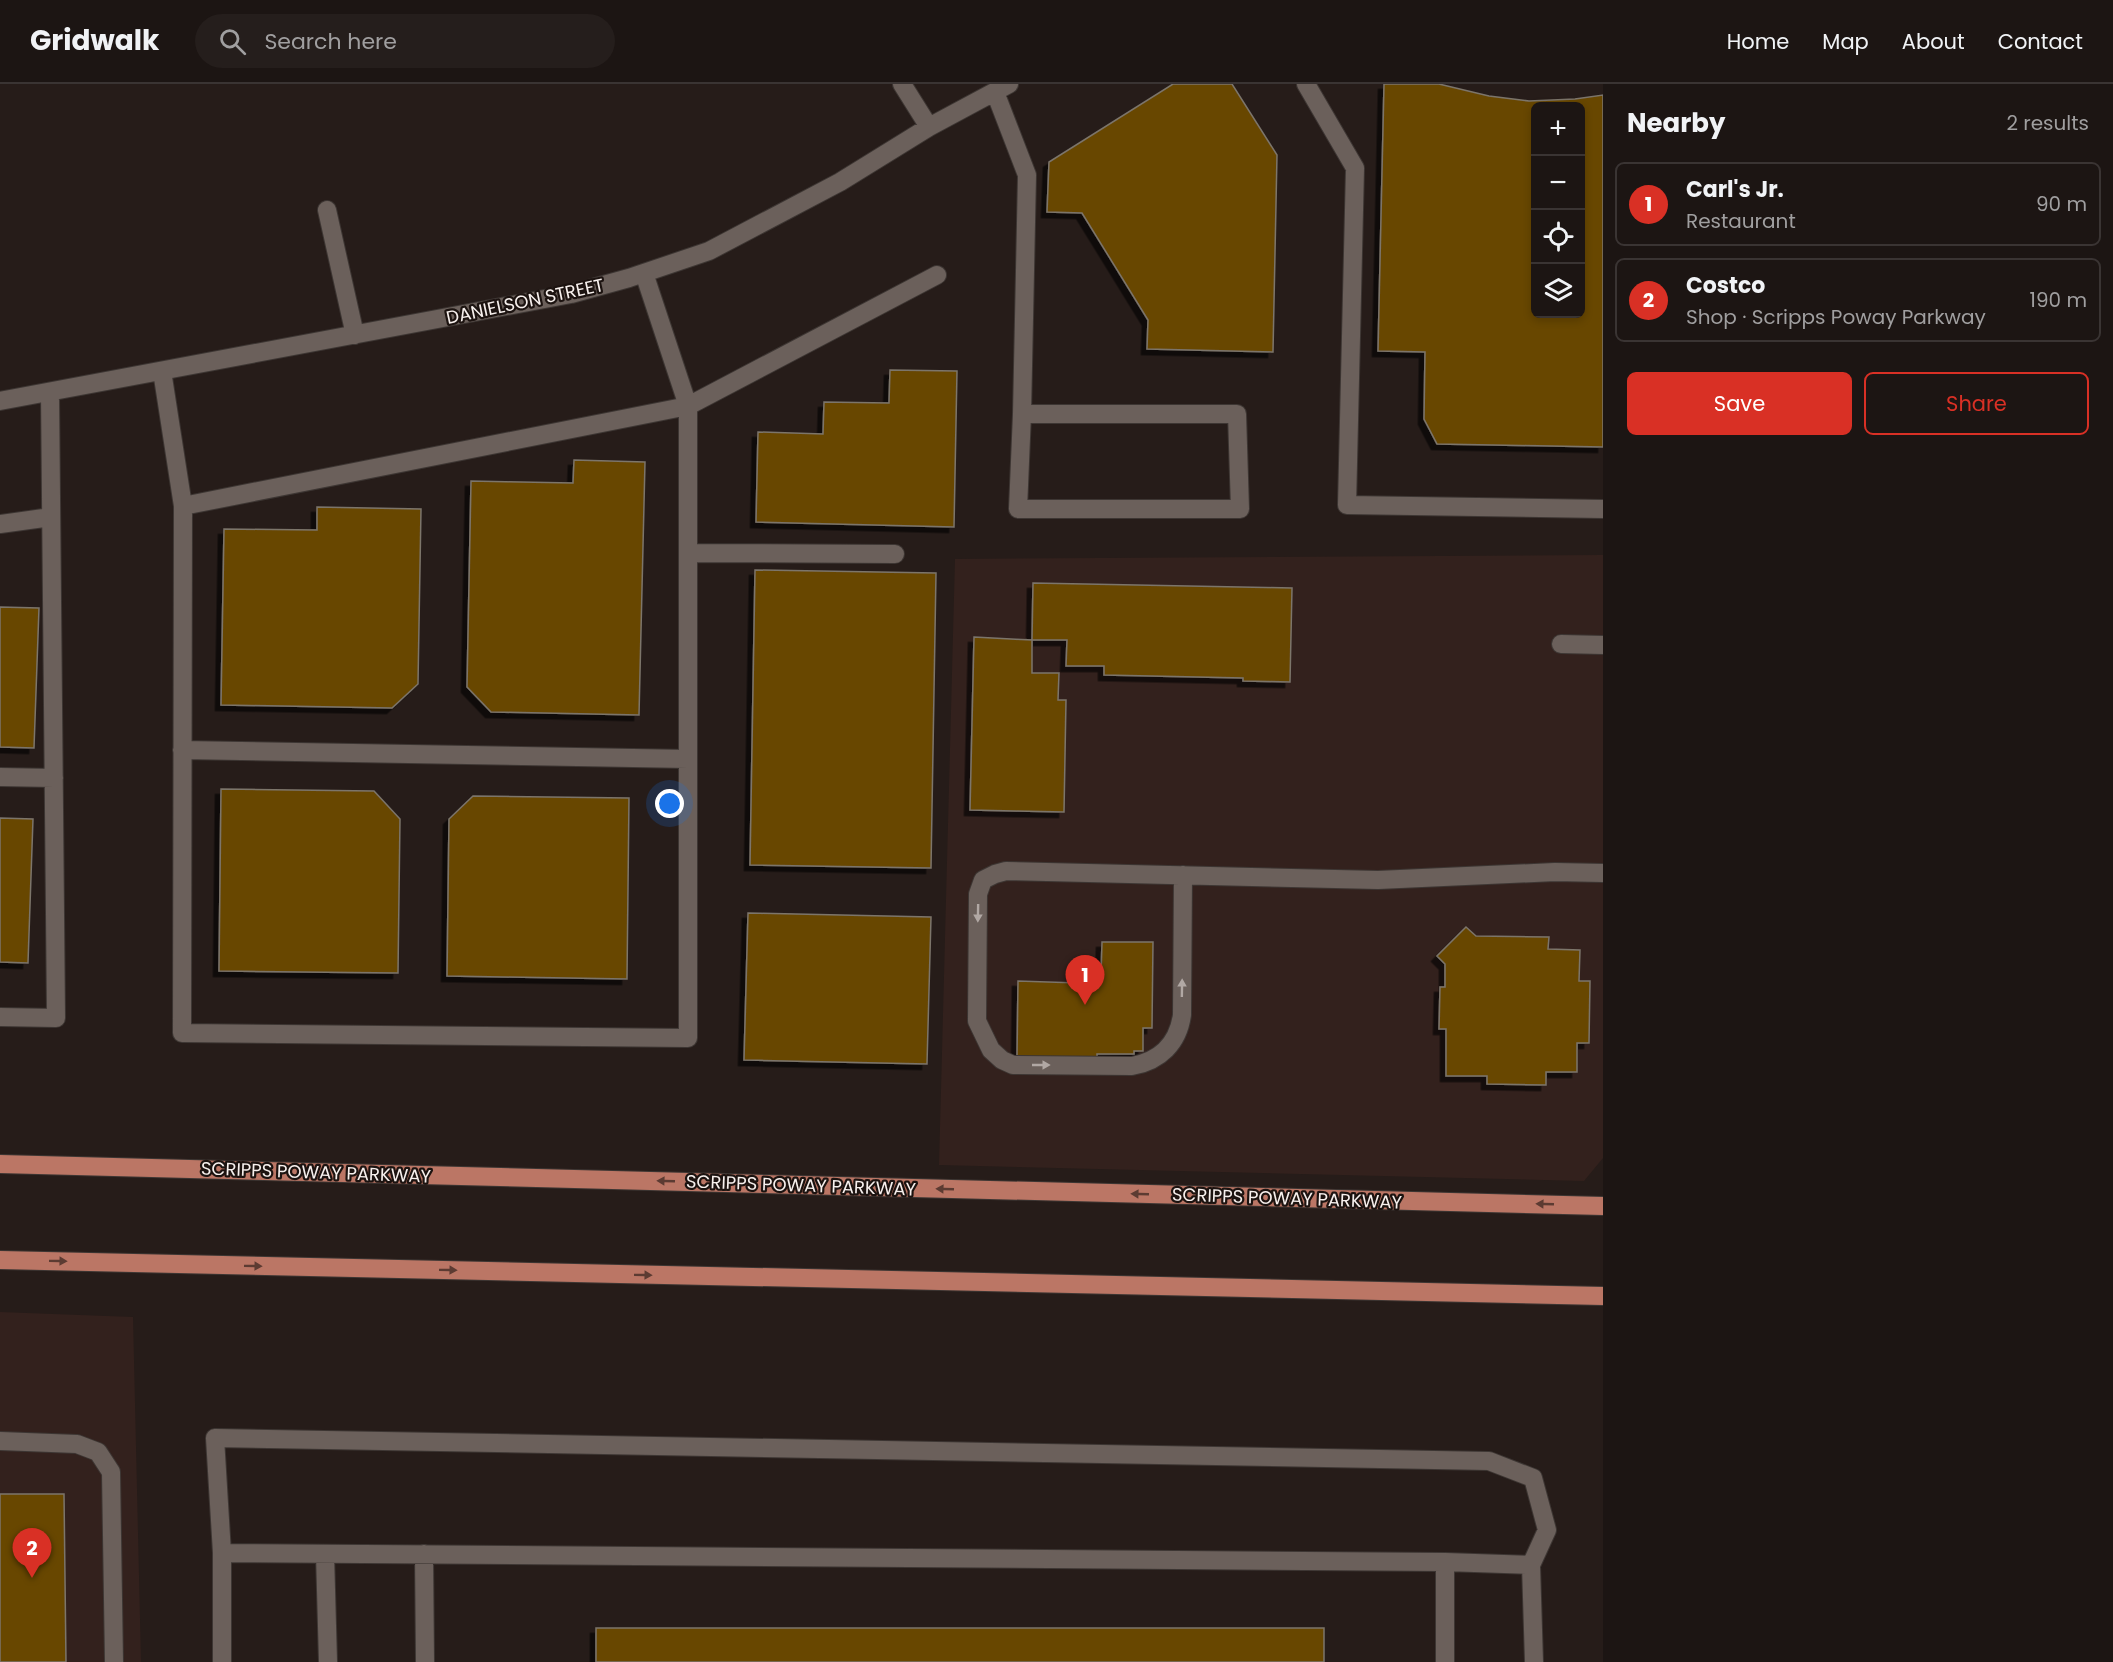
<!DOCTYPE html>
<html lang="en">
<head>
<meta charset="utf-8">
<style>
	:root { --surface:#1c1513; --page:#251e1c; --text:#f1f3f6; --muted:#a09fa0; --line:#3a3433; --accent:#d93025 }
	body { margin:0; font-family:Poppins,sans-serif; background:var(--page); color:var(--text) }
	.controls { position:absolute; right:18px; top:18px; display:grid; overflow:hidden; border-radius:9px; box-shadow:0 3px 9px #0003 }
	.controls button { width:54px; height:54px; display:grid; place-items:center; padding:0; border:0; border-bottom:2px solid var(--line); background:var(--surface); color:var(--text); font:30px sans-serif }
	.you { position:absolute; left:670px; top:720px; width:21px; height:21px; margin:-15px; border:4px solid #fff; border-radius:50%; background:#1a73e8; box-shadow:0 0 0 9px #1a73e833 }
	.badge { display:grid; place-items:center; width:39px; height:39px; border-radius:50%; background:var(--accent); color:#fff; font-size:20px; font-weight:700 }
	.pin { position:absolute; translate:-50% -50px; filter:drop-shadow(0 2px 3px #0008) }
	.pin::after { content:''; position:absolute; top:32px; width:21px; height:18px; background:inherit; clip-path:polygon(0 0,100% 0,50% 100%) }
	.list { margin:0; padding:0; list-style:none }
	h2 { display:flex; justify-content:space-between; align-items:center; height:78px; margin:0; padding:0 24px; font-size:26px }
	h2 small { font-size:20px; font-weight:400; color:var(--muted) }
	.list li { display:grid; grid-template-columns:39px 1fr auto; gap:18px; align-items:center; box-sizing:border-box; height:84px; margin:0 12px 12px; padding:0 12px; border:2px solid var(--line); border-radius:9px }
	.list b { display:block; font-size:22px; white-space:nowrap }
	.list p { margin:0; font-size:20px; white-space:nowrap; color:var(--muted) }
	.list em { font-size:20px; font-style:normal; color:var(--muted) }
	.actions { display:flex; gap:12px; padding:18px 24px }
	.actions a { flex:1; padding:14px 0; border:2px solid var(--accent); border-radius:9px; text-align:center; font-size:21px; color:var(--accent) }
	.actions .main { background:var(--accent); color:#fff }
	.icon { flex:none; width:33px; height:33px; fill:none; stroke:currentColor; stroke-width:2; stroke-linecap:round; stroke-linejoin:round }
	.map { position:relative; flex:none; width:1603px; height:1578px; overflow:hidden }
	header { display:flex; align-items:center; gap:36px; box-sizing:border-box; height:84px; padding:0 30px; background:var(--surface); border-bottom:2px solid var(--line) }
	header strong { font-size:28px }
	nav { display:flex; gap:33px; margin-inline-start:auto; font-size:21px }
	.search { width:420px; height:54px; background:var(--page); display:flex; align-items:center; gap:15px; box-sizing:border-box; padding:0 21px; border-radius:33px; color:var(--muted); font-size:22px }
	main { display:flex }
	aside { flex:1; background:var(--surface) }
	.map>svg:first-child { display:block }
	.commercial { fill:#33211d }
	.building { fill:#684704; stroke:#7c756b; stroke-width:1.5; fill-rule:evenodd; filter:url(#shadow) }
	.lines { fill:none; stroke-linecap:round; stroke-linejoin:round }
	.minor-casing { stroke:#3d3633; stroke-width:20 }
	.major-casing { stroke:#3d3633; stroke-width:20 }
	.minor { stroke:#6b605b; stroke-width:18 }
	.major { stroke:#bb7665; stroke-width:18 }
	.oneway { fill:#b1a8a4 }
	.oneway2 { fill:#5c3b32 }
	.labels { text-anchor:middle; dominant-baseline:central; stroke-width:4.5; stroke-linejoin:round; paint-order:stroke }
	.street-label { font-size:18px; fill:#f7f0ed; stroke:#1c1310 }
</style>
</head>
<body>
<header>
<strong>Gridwalk</strong>
<div class="search"><svg class="icon" aria-label="search" viewBox="0 0 24 24"><circle cx="10" cy="10" r="6"/><path d="M15 15l6 6"/></svg>Search here</div>
<nav><a>Home</a><a>Map</a><a>About</a><a>Contact</a></nav>
</header>
<main>
<div class="map">
<svg width="1603" height="1578" viewBox="0 0 1603 1578">
	<defs>
		<filter id="shadow"><feDropShadow dx="-5.5" dy="5.5" stdDeviation="0" flood-color="#0009"/></filter>
	</defs>
	<rect width="100%" height="100%" fill="#261c19"/>
	<path class="commercial" d="M1603,471V1074L1584,1097L939,1081L955,475Z
		M0,1228L133,1233L141,1578H0Z"/>
	<path class="building" d="M1173,0H1232L1277,71L1273,268L1147,265L1148,236L1082,129L1047,128L1049,78Z
		M1384,0H1439L1489,12L1529,17L1575,15L1603,11V363L1437,360L1424,335L1425,268L1378,267ZM1536,22H1580V230H1536Z
		M890,286L957,287L954,443L756,438L758,348L823,350L824,318L889,319Z
		M574,376L645,378L639,631L491,628L467,603L471,397L573,399Z
		M317,423L421,425L418,600L392,624L221,621L224,445L317,446Z
		M755,486L936,489L931,784L750,781Z
		M1033,499L1292,504L1290,598L1243,597V594L1104,591V582H1066L1067,556H1032Z
		M0,523L39,524L34,664L0,663Z
		M974,553L1032,556V589H1059L1058,616H1066L1064,728L970,726Z
		M221,705L374,707L400,735L398,889L219,887Z
		M473,712L629,714L627,895L447,892L449,735Z
		M0,734L33,735L28,879L0,878Z
		M748,829L931,833L927,980L744,976Z
		M1466,843L1476,852L1549,853L1548,865L1580,866L1579,897H1590L1589,959H1577V988H1546V1001L1487,1000V992H1446V945H1439L1440,903H1445V880L1437,872Z
		M1102,858H1153L1152,944H1143V967H1134V970H1097V974L1017,973L1018,897L1078,899V892L1101,893Z
		M0,1410H64L66,1578H0Z
		M596,1544H1324V1578H596Z"/>
	<g class="lines">
		<g class="minor-casing">
			<path id="minor" d="M902,0L929,43
				M1306,0L1355,84L1347,421L1603,425
				M995,8L1027,91L1022,330H1237L1240,425H1018L1022,330
				M327,126L355,251
				M644,189L688,322L937,191
				M162,287L183,422L688,322V954L182,949L183,422
				M0,317L571,210L629,194L709,167L840,98L929,43L1009,0
				M0,440L51,433
				M688,469L895,470
				M1561,560L1603,561
				M182,666L688,675
				M0,693L54,694
				M1183,791L1182,931C1178,959 1160,977 1132,982L1013,981L1002,976L991,966L977,937L978,810L983,796L995,790L1006,787L1378,796L1555,788L1603,789
				M0,933L56,934L50,308
				M0,1357L77,1360L98,1368L111,1388L114,1578
				M222,1469L1445,1478
				M325,1470L328,1578
				M424,1470L425,1578
				M222,1578V1469L215,1354L1489,1377L1533,1394L1547,1446L1531,1481L1534,1578
				M1445,1578V1478L1531,1481"/>
		</g>
		<g class="major-casing">
			<path id="major" d="M0,1080L1603,1122
				M0,1176L1603,1212"/>
		</g>
		<use href="#minor" class="minor"/>
		<use href="#major" class="major"/>
	</g>
	<defs><path id="oneway-solid" d="M-6-.8H1V-3.2L6.5 0L1 3.2V.8H-6Z" transform="scale(1.5)"/></defs>
	<g class="oneway">
		<use href="#oneway-solid" transform="translate(978 829) rotate(91)"/>
		<use href="#oneway-solid" transform="translate(1182 904) rotate(-89)"/>
		<use href="#oneway-solid" transform="translate(1041 981)"/>
	</g>
	<g class="oneway2">
		<use href="#oneway-solid" transform="translate(666 1097) rotate(-178)"/>
		<use href="#oneway-solid" transform="translate(945 1105) rotate(-178)"/>
		<use href="#oneway-solid" transform="translate(1140 1110) rotate(-178)"/>
		<use href="#oneway-solid" transform="translate(1545 1120) rotate(-178)"/>
		<use href="#oneway-solid" transform="translate(58 1177) rotate(1)"/>
		<use href="#oneway-solid" transform="translate(253 1182) rotate(1)"/>
		<use href="#oneway-solid" transform="translate(448 1186) rotate(1)"/>
		<use href="#oneway-solid" transform="translate(643 1191) rotate(1)"/>
	</g>
	<g class="labels">
		<g class="street-label">
			<text transform="translate(525 217) rotate(-12)">DANIELSON STREET</text>
			<text transform="translate(316 1088) rotate(2)">SCRIPPS POWAY PARKWAY</text>
			<text transform="translate(801 1101) rotate(2)">SCRIPPS POWAY PARKWAY</text>
			<text transform="translate(1287 1114) rotate(2)">SCRIPPS POWAY PARKWAY</text>
		</g>
	</g>
</svg>
<div class="controls">
<button>+</button>
<button>−</button>
<button><svg class="icon" aria-label="locate" viewBox="0 0 24 24"><circle cx="12" cy="12" r="6"/><path d="M12 2v4M12 18v4M2 12h4M18 12h4"/></svg></button>
<button><svg class="icon" aria-label="layers" viewBox="0 0 24 24"><path d="M12 4l9 5-9 5-9-5zM3 14l9 5 9-5"/></svg></button>
</div>
<div class="you"></div>
<div class="pin badge" style="left:1085px;top:921px">1</div>
<div class="pin badge" style="left:32px;top:1494px">2</div>
</div>
<aside>
<h2>Nearby<small>2 results</small></h2>
<ul class="list">
<li><span class="badge">1</span><div><b>Carl's Jr.</b><p>Restaurant</p></div><em>90 m</em></li>
<li><span class="badge">2</span><div><b>Costco</b><p>Shop · Scripps Poway Parkway</p></div><em>190 m</em></li>
</ul>
<div class="actions"><a class="main">Save</a><a>Share</a></div>
</aside>
</main>
</body>
</html>
